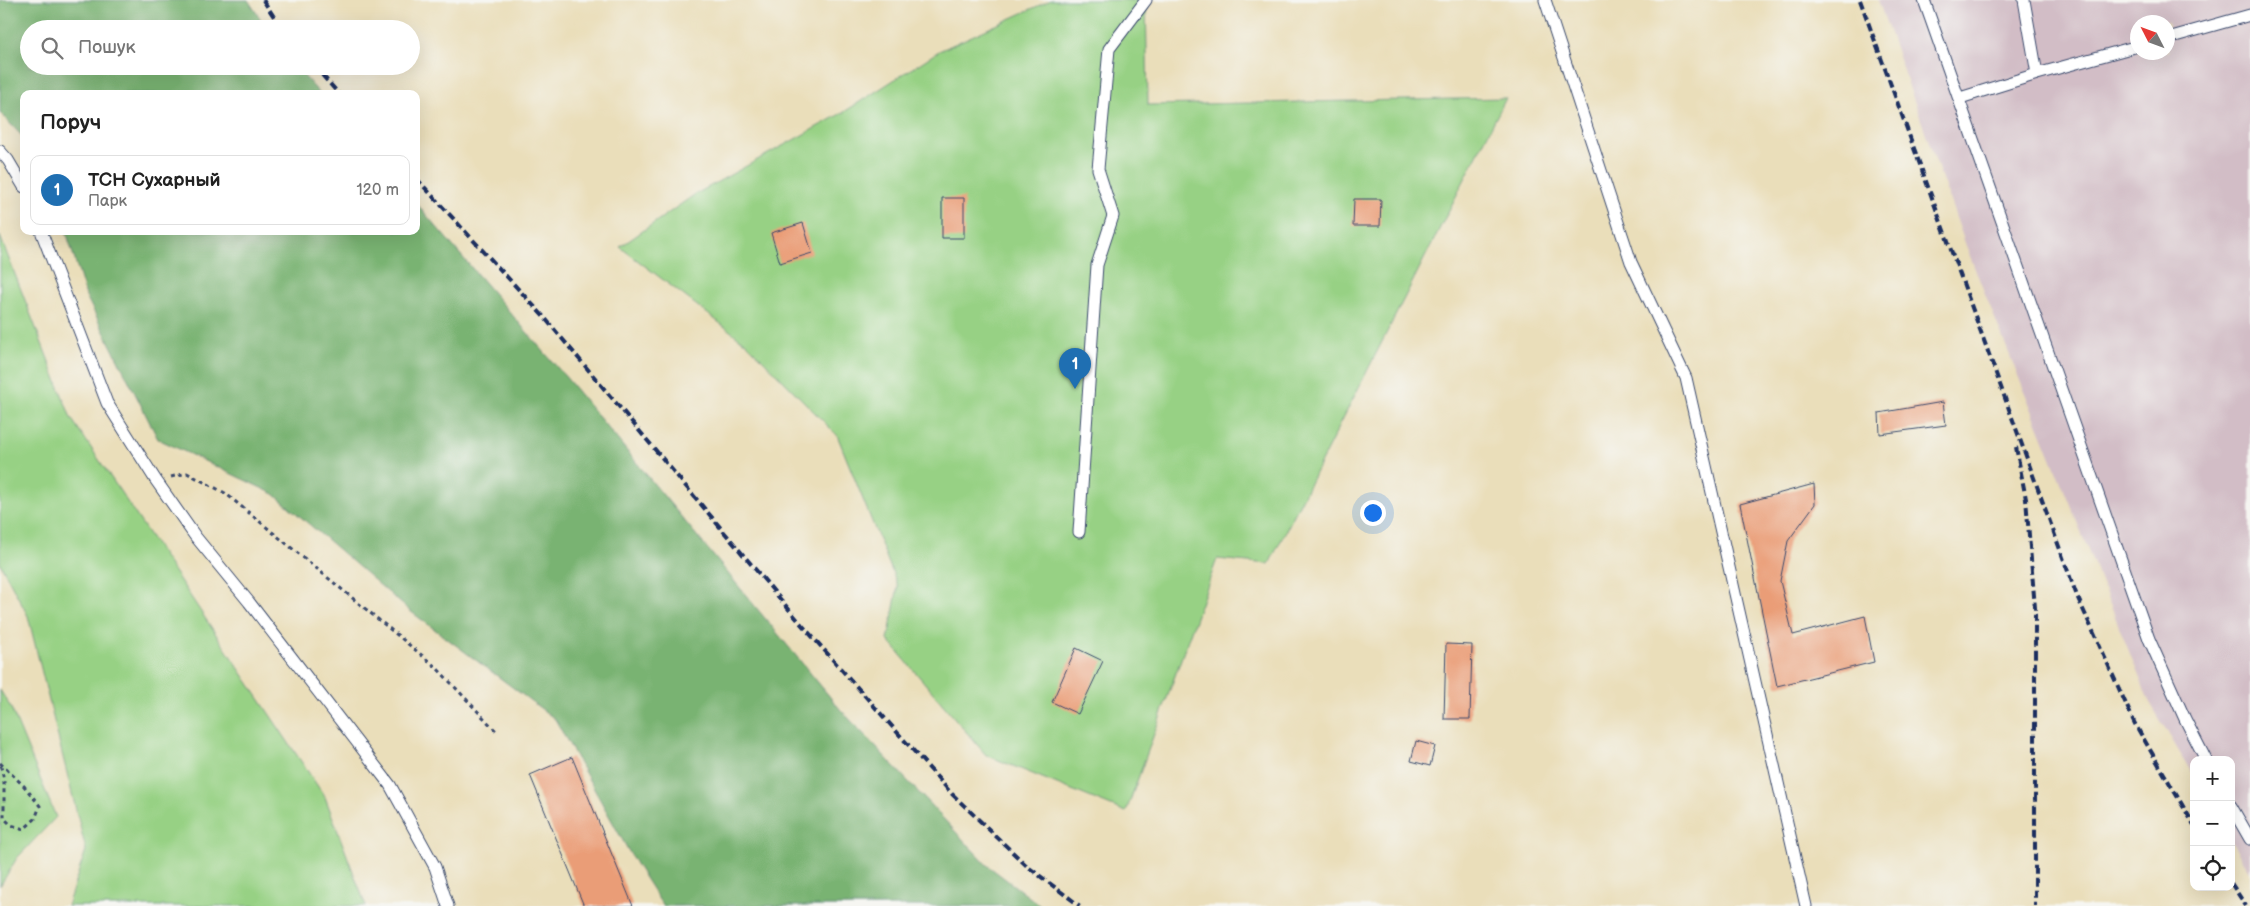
<!DOCTYPE html>
<html lang="uk">
<head>
<meta charset="utf-8">
<style>
	:root { --surface:#fff; --page:#f2f2f2; --text:#222; --muted:#767676; --line:#e0e0e0; --accent:#1f6fb2 }
	body { margin:0; font-family:"Balsamiq Sans",sans-serif; background:var(--page); color:var(--text) }
	.controls { position:absolute; right:15px; bottom:15px; display:grid; overflow:hidden; border-radius:10px; box-shadow:0 5px 20px #0002 }
	.controls button { width:45px; height:45px; display:grid; place-items:center; padding:0; border:0; border-bottom:1px solid var(--line); background:var(--surface); color:var(--text); font:25px sans-serif }
	.compass { position:absolute; left:2130px; top:15px; width:45px; height:45px; border-radius:50%; background:var(--surface); box-shadow:0 5px 20px #0002; rotate:312deg }
	.you { position:absolute; left:1372px; top:512px; width:18px; height:18px; margin:-12px; border:4px solid #fff; border-radius:50%; background:#1a73e8; box-shadow:0 0 0 8px #1a73e833 }
	.badge { display:grid; place-items:center; width:32px; height:32px; border-radius:50%; background:var(--accent); color:#fff; font-size:16px; font-weight:700 }
	.pin { position:absolute; translate:-50% -41px; filter:drop-shadow(0 1px 2px #0008) }
	.pin::after { content:''; position:absolute; top:26px; width:18px; height:15px; background:inherit; clip-path:polygon(0 0,100% 0,50% 100%) }
	.list { margin:0; padding:0; list-style:none }
	h2 { display:flex; justify-content:space-between; align-items:center; height:65px; margin:0; padding:0 20px; font-size:21px }
	h2 small { font-size:16px; font-weight:400; color:var(--muted) }
	.list li { display:grid; grid-template-columns:32px 1fr auto; gap:15px; align-items:center; box-sizing:border-box; height:70px; margin:0 10px 10px; padding:0 10px; border:1px solid var(--line); border-radius:10px }
	.list b { display:block; font-size:19px; white-space:nowrap }
	.list p { margin:0; font-size:16px; white-space:nowrap; color:var(--muted) }
	.list em { font-size:16px; font-style:normal; color:var(--muted) }
	.icon { flex:none; width:28px; height:28px; fill:none; stroke:currentColor; stroke-width:2; stroke-linecap:round; stroke-linejoin:round }
	.map { position:relative; flex:none; width:2250px; height:906px; overflow:hidden }
	.search { position:absolute; background:var(--surface); box-shadow:0 5px 20px #0002; left:20px; top:20px; width:400px; height:55px; display:flex; align-items:center; gap:12px; box-sizing:border-box; padding:0 18px; border-radius:28px; color:var(--muted); font-size:19px }
	.panel { position:absolute; background:var(--surface); box-shadow:0 5px 20px #0002; left:20px; top:90px; width:400px; height:145px; border-radius:10px }
	.map>svg:first-child { display:block }
	.industrial { fill:#d2bdc6; fill-rule:evenodd }
	.green { fill:#97d184; stroke:#598071 }
	.forest { fill:#79b372; stroke:#4a7168 }
	.building { fill:#ea9d77 }
	.lines { fill:none; stroke-linecap:round; stroke-linejoin:round }
	.service-casing { stroke:#3a496c; stroke-width:13 }
	.path { stroke:#3a496c; stroke-width:3; stroke-dasharray:4 4; stroke-linecap:butt }
	.service { stroke:#fff; stroke-width:11 }
	.rail { stroke:#1b2f5e; stroke-width:4; stroke-dasharray:8 4; stroke-linecap:butt }
</style>
</head>
<body>
<div class="map">
<svg width="2250" height="906" viewBox="0 0 2250 906">
	<rect width="100%" height="100%" fill="#f6f6f2"/>
	<filter id="ink" filterUnits="userSpaceOnUse"><feTurbulence type="fractalNoise" baseFrequency=".02" numOctaves="2"/><feDisplacementMap in="SourceGraphic" scale="10" xChannelSelector="R" yChannelSelector="G"/><feConvolveMatrix kernelMatrix="1 2 1 2 8 2 1 2 1" color-interpolation-filters="sRGB"/></filter>
	<filter id="wash" filterUnits="userSpaceOnUse"><feTurbulence type="fractalNoise" baseFrequency=".0096" numOctaves="4" result="noise"/><feDisplacementMap in="SourceGraphic" scale="20" xChannelSelector="R" yChannelSelector="G"/><feGaussianBlur stdDeviation="1.12" result="paint"/><feColorMatrix in="noise" values="0 0 0 0 0 0 0 0 0 0 0 0 0 0 0 0 0 1.4 0 .05"/><feComposite in="paint" operator="in"/></filter>
	<g filter="url(#wash)">
		<rect width="100%" height="100%" fill="#eadeba"/>
		<path class="industrial" d="M1878,0H2250V873L2231,841V760H2194V777L2149,701L1969,254ZM2138,22H2168V52H2138Z"/>
		<path class="green" d="M1051,0H1146L1148,105L1506,98L1269,564L1217,559L1126,812L986,755L888,640L898,586L837,435L746,343L620,247L694,195L844,112L939,51Z
			M0,236L71,418L325,797L366,906H67L86,850L28,616L0,563Z
			M0,690L11,708L56,817L17,858L0,886Z"/>
		<path class="forest" d="M0,0H248L267,29H29V66H295L320,94H24V138L0,113Z
			M416,203L569,381L840,709L987,865L1041,906H663L636,864L555,719L410,611L274,494L158,439L86,296L66,231H416Z"/>
		<g id="blocks">
			<path class="building" d="M942,198H964V238H942Z
				M1354,199H1381L1380,226H1353Z
				M803,223L812,253L780,263L771,233Z
				M1943,402L1946,425L1880,434L1879,413Z
				M1814,484L1815,504L1788,541L1780,581L1793,635L1865,616L1874,662L1777,686L1740,504Z
				M1446,644L1472,645L1470,719H1444Z
				M1076,648L1103,661L1078,714L1052,702Z
				M1416,741L1435,746L1430,766L1411,761Z
				M572,757L633,906H584L530,775Z"/>
		</g>
	</g>
	<g filter="url(#ink)">
		<use href="#blocks" fill-opacity="0" stroke="#3a496c" stroke-width="1"/>
		<g class="lines">
			<g class="service-casing">
				<path id="service" d="M1545,0L1631,262L1686,378L1806,906
					M1924,0L2149,639L2185,719L2206,760
					M2168,38L2250,15
					M2037,74L2138,46
					M1960,98L2037,74L2024,0
					M0,151L8,160L24,187
					M41,231L107,403L155,479L195,536L249,602L390,785L435,867L448,906
					M1079,532L1097,265L1113,216L1098,169L1109,49L1146,0
					M2231,806L2250,839"/>
			</g>
			<path class="path" d="M171,477L187,473L225,493L436,667L498,733
				M0,763L24,786L40,806L35,819L24,829L11,825L4,818V780L0,763"/>
			<use href="#service" class="service"/>
			<path class="rail" d="M263,0L282,29
				M1860,0L2077,596L2135,724L2194,825
				M314,66L339,94
				M416,178L544,317L802,625L952,794L1028,867L1080,906
				M2016,447L2026,499L2035,608V906
				M2231,883L2246,906"/>
		</g>
	</g>
</svg>
<div class="controls">
<button>+</button>
<button>−</button>
<button><svg class="icon" aria-label="locate" viewBox="0 0 24 24"><circle cx="12" cy="12" r="6"/><path d="M12 2v4M12 18v4M2 12h4M18 12h4"/></svg></button>
</div>
<svg class="compass" viewBox="-18 -18 36 36"><path d="M0-13l5 13h-10z" fill="#e53935"/><path d="M0 13l5-13h-10z" fill="#767676"/></svg>
<div class="you"></div>
<div class="pin badge" style="left:1075px;top:389px">1</div>
<div class="search"><svg class="icon" aria-label="search" viewBox="0 0 24 24"><circle cx="10" cy="10" r="6"/><path d="M15 15l6 6"/></svg>Пошук</div>
<section class="panel">
<h2>Поруч<small></small></h2>
<ul class="list">
<li><span class="badge">1</span><div><b>ТСН Сухарный</b><p>Парк</p></div><em>120 m</em></li>
</ul>
</section>
</div>
</body>
</html>
